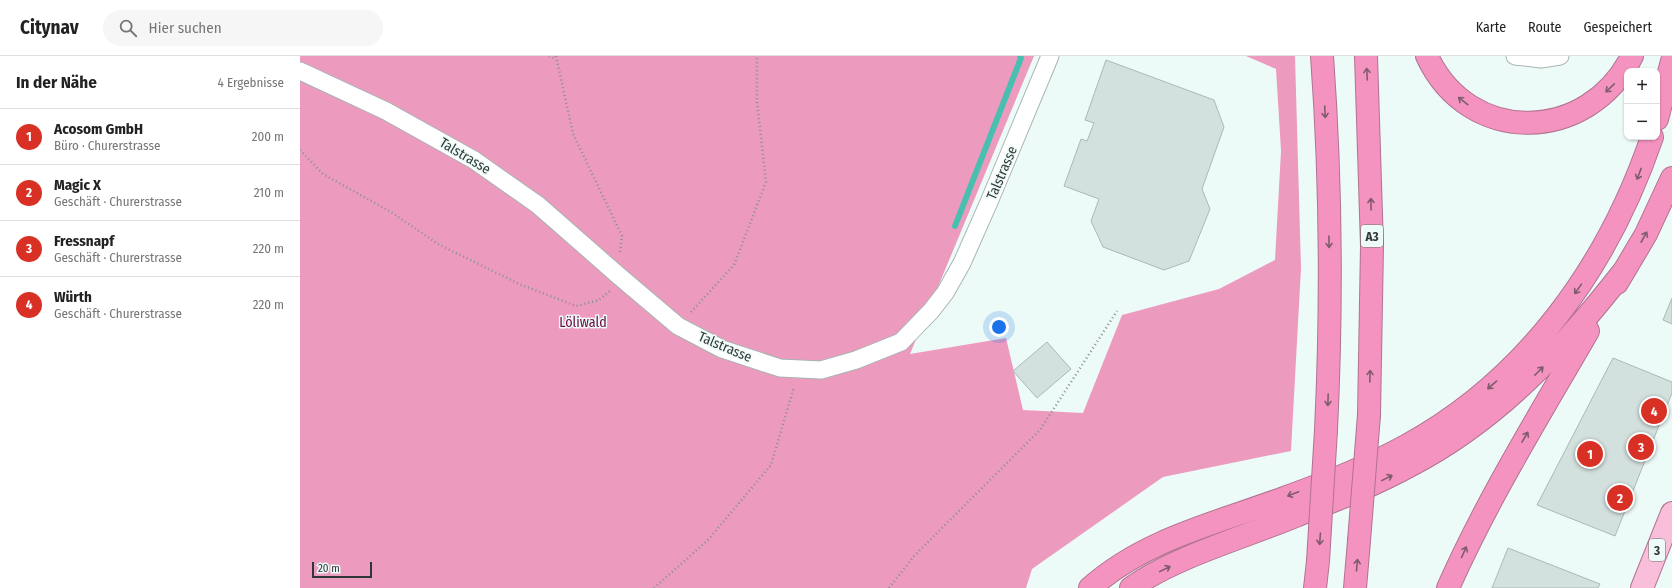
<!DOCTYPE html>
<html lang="de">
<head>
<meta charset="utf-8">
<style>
	:root { --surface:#fff; --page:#f6f6f6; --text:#222; --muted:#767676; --line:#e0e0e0; --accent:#d93025 }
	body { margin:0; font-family:"Fira Sans Condensed",sans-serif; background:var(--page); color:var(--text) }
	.controls { position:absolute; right:12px; top:12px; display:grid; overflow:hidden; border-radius:8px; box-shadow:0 1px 3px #0004 }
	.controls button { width:36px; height:36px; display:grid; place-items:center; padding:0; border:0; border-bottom:1px solid var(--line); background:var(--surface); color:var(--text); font:20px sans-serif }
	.scale { position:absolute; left:12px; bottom:10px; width:60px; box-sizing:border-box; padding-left:4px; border:2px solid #313736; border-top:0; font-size:11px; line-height:14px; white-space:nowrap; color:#313736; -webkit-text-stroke:3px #edfbf8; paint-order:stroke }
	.you { position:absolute; left:699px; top:271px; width:14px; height:14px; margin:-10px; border:3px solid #fff; border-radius:50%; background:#1a73e8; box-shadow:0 0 0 6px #1a73e833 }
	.badge { display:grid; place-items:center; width:26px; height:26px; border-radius:50%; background:var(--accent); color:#fff; font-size:13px; font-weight:700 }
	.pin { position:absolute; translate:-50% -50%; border:2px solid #fff; box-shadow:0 1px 4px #0006 }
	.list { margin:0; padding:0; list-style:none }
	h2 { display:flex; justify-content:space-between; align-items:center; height:52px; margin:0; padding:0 16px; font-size:17px }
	h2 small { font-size:13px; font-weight:400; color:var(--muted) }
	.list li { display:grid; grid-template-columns:26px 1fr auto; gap:12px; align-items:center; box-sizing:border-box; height:56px; padding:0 16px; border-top:1px solid var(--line) }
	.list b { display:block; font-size:15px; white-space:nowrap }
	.list p { margin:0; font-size:13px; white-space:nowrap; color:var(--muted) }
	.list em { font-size:13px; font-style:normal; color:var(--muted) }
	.icon { flex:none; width:22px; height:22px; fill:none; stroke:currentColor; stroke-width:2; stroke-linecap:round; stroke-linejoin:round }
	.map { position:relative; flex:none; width:1372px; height:532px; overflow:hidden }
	header { display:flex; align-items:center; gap:24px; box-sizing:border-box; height:56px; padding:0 20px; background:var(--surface); border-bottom:1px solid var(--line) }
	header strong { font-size:19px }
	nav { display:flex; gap:22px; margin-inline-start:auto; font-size:14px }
	.search { width:280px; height:36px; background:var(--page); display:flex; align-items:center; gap:10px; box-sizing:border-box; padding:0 14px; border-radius:22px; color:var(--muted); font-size:15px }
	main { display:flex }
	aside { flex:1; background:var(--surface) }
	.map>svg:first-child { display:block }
	.forest { fill:#ed9abf }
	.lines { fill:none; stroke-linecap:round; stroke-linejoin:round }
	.stream { stroke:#49c0af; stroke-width:6 }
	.building { fill:#d3e1de; stroke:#abb9b6 }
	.minor-casing { stroke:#a7b5b2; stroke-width:19 }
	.primary-casing { stroke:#b07390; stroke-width:24 }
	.motorway-casing { stroke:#b07390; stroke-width:24 }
	.path { stroke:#87908e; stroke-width:2.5; stroke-dasharray:1 3; stroke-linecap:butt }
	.minor { stroke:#fff; stroke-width:17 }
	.primary { stroke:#f9bed9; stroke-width:22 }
	.motorway { stroke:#f593c0; stroke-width:22 }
	.motorway-bridge-casing { stroke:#b07390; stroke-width:24; stroke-linecap:butt }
	.motorway-bridge { stroke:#f593c0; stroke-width:22 }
	.oneway { stroke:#7f5c6d }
	.labels { text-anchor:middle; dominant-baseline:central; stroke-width:3; stroke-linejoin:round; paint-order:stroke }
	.shield { fill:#edfbf8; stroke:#697270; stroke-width:1 }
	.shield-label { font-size:13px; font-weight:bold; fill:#313736 }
	.street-label { font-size:14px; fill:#313736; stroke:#edfbf8 }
	.park-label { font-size:14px; fill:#6c0944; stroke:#edfbf8 }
</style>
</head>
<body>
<header>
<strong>Citynav</strong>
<div class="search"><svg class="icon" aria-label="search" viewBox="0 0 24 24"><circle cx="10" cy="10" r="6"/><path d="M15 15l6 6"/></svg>Hier suchen</div>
<nav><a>Karte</a><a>Route</a><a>Gespeichert</a></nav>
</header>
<main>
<aside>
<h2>In der Nähe<small>4 Ergebnisse</small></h2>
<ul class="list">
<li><span class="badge">1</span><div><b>Acosom GmbH</b><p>Büro · Churerstrasse</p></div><em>200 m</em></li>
<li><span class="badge">2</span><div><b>Magic X</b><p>Geschäft · Churerstrasse</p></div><em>210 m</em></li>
<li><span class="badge">3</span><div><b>Fressnapf</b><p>Geschäft · Churerstrasse</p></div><em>220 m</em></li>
<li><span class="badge">4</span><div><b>Würth</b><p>Geschäft · Churerstrasse</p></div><em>220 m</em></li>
</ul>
</aside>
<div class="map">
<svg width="1372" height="532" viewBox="0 0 1372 532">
	<rect width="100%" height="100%" fill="#edfbf8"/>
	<path class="forest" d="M0,0H734L610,298L706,282L723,354L783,357L822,259L919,233L975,204L981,95L976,13L946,0H995L1001,212L991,395L863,421L732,513L726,532H0Z"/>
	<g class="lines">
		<path class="stream" d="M655,170L721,2L720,0"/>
	</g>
	<path class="building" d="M806,4L914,44L924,71L902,133L910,153L889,205L864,214L803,191L791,165L799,143L764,130L781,83L787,85L794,67L785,64Z
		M1372,242V268L1363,264Z
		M747,286L771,313L737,342L713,315Z
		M1313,302L1372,326V337L1315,480L1237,449Z
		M1208,492L1300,528L1298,532H1192Z"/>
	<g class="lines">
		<g class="minor-casing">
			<path id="minor" d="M1215,0L1241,3L1260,0
				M0,15L86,55L174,104L238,149L319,220L378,270L422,293L480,312L521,314L556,304L601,286L631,255L645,237L662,207L689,146L750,0"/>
		</g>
		<g class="primary-casing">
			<path id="primary" d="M1342,532L1372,457"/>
		</g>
		<g class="motorway-casing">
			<path id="motorway" d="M1022,0C1031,124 1032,250 1026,374
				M1066,0L1072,190L1069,359
				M1127,0C1169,91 1289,87 1332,0
				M1357,63L1372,5
				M1317,227L1346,178L1372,122
				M790,532C845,483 917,467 984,442C1025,427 1068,411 1106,390C1227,324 1308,210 1352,81
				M831,532C876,500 946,481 998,459C1036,444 1075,429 1111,409C1199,363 1264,292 1324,215
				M1015,532L1018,505
				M1055,532L1059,485
				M1148,532C1188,442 1239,360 1288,275"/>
		</g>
		<path class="path" d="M249,0L256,3
			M256,0L273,78L322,180L320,197
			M0,94L23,118L91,156L138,188L219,228L276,250L299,244L310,235
			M391,256L434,209L466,126L457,46V0
			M354,532L408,484L471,409L494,331
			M589,532L614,500L740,374L817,255"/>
		<use href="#minor" class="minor"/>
		<use href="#primary" class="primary"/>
		<use href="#motorway" class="motorway"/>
		<g class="motorway-bridge-casing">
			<path id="motorway-bridge" d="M1059,485L1069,359
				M1018,505L1026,374"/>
		</g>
		<use href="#motorway-bridge" class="motorway-bridge"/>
	</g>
	<defs><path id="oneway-shaft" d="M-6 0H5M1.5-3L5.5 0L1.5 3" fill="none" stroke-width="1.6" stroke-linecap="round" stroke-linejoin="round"/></defs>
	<g class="oneway">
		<use href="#oneway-shaft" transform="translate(1067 18) rotate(-93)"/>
		<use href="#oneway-shaft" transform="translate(1310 32) rotate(136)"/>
		<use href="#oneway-shaft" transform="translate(1163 45) rotate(-142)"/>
		<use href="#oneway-shaft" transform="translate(1025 56) rotate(87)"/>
		<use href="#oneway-shaft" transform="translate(1339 118) rotate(111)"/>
		<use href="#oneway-shaft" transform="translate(1071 148) rotate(-91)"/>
		<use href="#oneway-shaft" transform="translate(1344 181) rotate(-61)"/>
		<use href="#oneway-shaft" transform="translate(1029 186) rotate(89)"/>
		<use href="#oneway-shaft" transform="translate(1278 233) rotate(125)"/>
		<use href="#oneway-shaft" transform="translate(1239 315) rotate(-45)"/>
		<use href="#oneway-shaft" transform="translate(1070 320) rotate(-88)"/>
		<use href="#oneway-shaft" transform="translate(1192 329) rotate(139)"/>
		<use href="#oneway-shaft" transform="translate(1028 344) rotate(92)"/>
		<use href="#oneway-shaft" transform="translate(1225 381) rotate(-59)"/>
		<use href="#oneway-shaft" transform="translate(1087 422) rotate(-26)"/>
		<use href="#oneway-shaft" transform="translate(993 438) rotate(159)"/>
		<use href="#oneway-shaft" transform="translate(1020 483) rotate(94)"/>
		<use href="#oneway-shaft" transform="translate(1164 496) rotate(-66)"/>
		<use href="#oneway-shaft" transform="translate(1057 509) rotate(-85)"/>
		<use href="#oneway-shaft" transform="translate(865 513) rotate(-26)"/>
	</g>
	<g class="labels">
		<g class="shield">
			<rect x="1061" y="169" width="22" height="22" rx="3"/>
			<rect x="1349" y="483" width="16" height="22" rx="3"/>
		</g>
		<g class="shield-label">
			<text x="1072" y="180">A3</text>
			<text x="1357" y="494">3</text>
		</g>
		<g class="street-label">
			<text transform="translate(165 100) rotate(31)">Talstrasse</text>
			<text transform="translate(702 117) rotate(-67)">Talstrasse</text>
			<text transform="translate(425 291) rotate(23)">Talstrasse</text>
		</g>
		<g class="park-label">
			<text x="283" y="266">Löliwald</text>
		</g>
	</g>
</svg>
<div class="controls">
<button>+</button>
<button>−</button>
</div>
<div class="scale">20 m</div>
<div class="you"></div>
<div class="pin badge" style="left:1290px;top:398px">1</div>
<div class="pin badge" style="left:1320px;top:442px">2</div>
<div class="pin badge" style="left:1341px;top:391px">3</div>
<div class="pin badge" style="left:1354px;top:355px">4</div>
</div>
</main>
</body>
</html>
